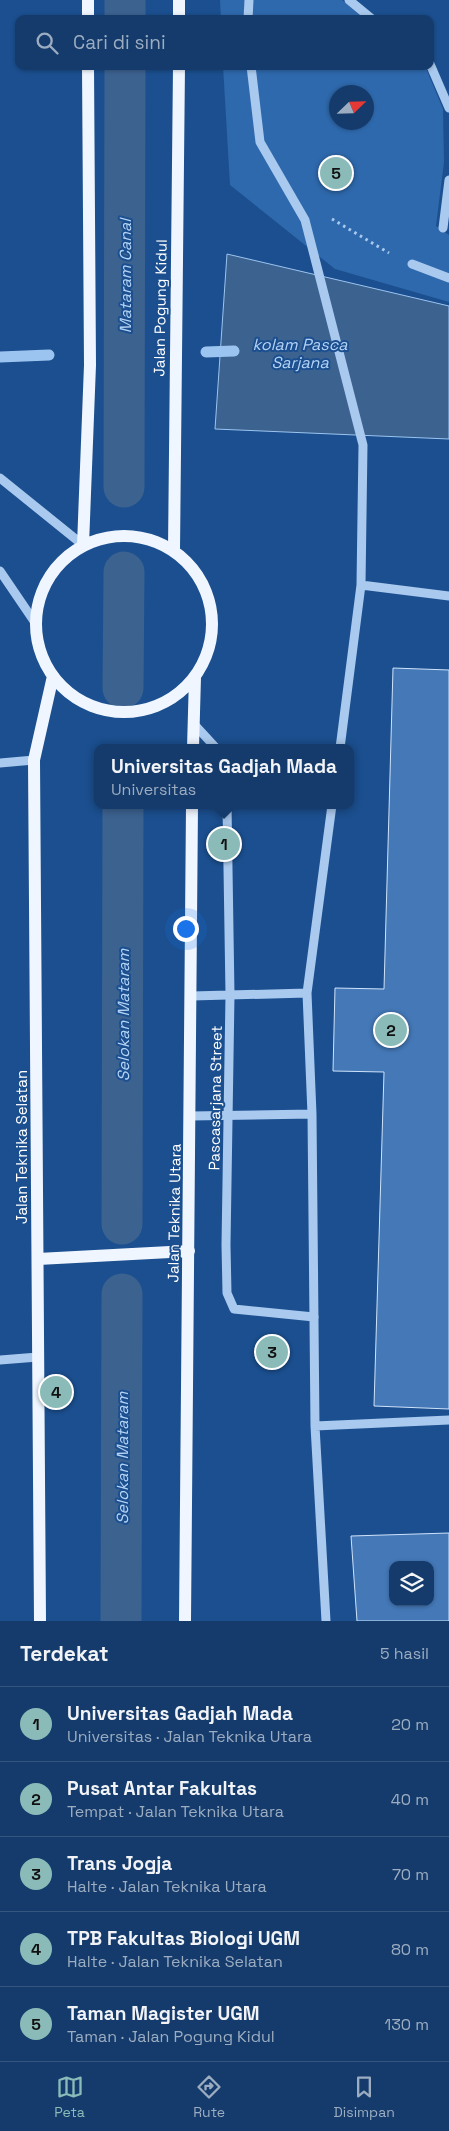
<!DOCTYPE html>
<html lang="id">
<head>
<meta charset="utf-8">
<style>
	:root { --surface:#143b6b; --page:#1d4271; --text:#f1f3f6; --muted:#9dadc1; --line:#33557e; --accent:#8bbbb9 }
	body { margin:0; font-family:"Space Grotesk",sans-serif; background:var(--page); color:var(--text) }
	.controls { position:absolute; right:15px; bottom:15px; display:grid; overflow:hidden; border-radius:10px; box-shadow:0 1px 4px #0004 }
	.controls button { width:45px; height:45px; display:grid; place-items:center; padding:0; border:0; border-bottom:1px solid var(--line); background:var(--surface); color:var(--text); font:25px sans-serif }
	.compass { position:absolute; left:329px; top:85px; width:45px; height:45px; border-radius:50%; background:var(--surface); box-shadow:0 1px 4px #0004; rotate:67deg }
	.you { position:absolute; left:185px; top:928px; width:18px; height:18px; margin:-12px; border:4px solid #fff; border-radius:50%; background:#1a73e8; box-shadow:0 0 0 8px #1a73e833 }
	.badge { display:grid; place-items:center; width:32px; height:32px; border-radius:50%; background:var(--accent); color:#111; font-size:16px; font-weight:700 }
	.pin { position:absolute; translate:-50% -50%; border:2px solid #fff; box-shadow:0 1px 5px #0006 }
	.popup { position:absolute; left:94px; top:744px; width:260px; height:65px; box-sizing:border-box; display:grid; place-content:center; border-radius:10px; background:var(--surface); filter:drop-shadow(0 1px 4px #0005); font-size:16px; white-space:nowrap; color:var(--muted) }
	.popup b { font-size:19px; color:var(--text) }
	.popup::after { content:''; position:absolute; left:50%; top:100%; margin-left:-10px; border:10px solid transparent; border-top-color:var(--surface) }
	.list { margin:0; padding:0; list-style:none }
	h2 { display:flex; justify-content:space-between; align-items:center; height:65px; margin:0; padding:0 20px; font-size:21px }
	h2 small { font-size:16px; font-weight:400; color:var(--muted) }
	.list li { display:grid; grid-template-columns:32px 1fr auto; gap:15px; align-items:center; box-sizing:border-box; height:75px; padding:0 20px; border-top:1px solid var(--line) }
	.list b { display:block; font-size:19px; white-space:nowrap }
	.list p { margin:0; font-size:16px; white-space:nowrap; color:var(--muted) }
	.list em { font-size:16px; font-style:normal; color:var(--muted) }
	.icon { flex:none; width:28px; height:28px; fill:none; stroke:currentColor; stroke-width:2; stroke-linecap:round; stroke-linejoin:round }
	.map { position:relative; flex:none; width:449px; height:1621px; overflow:hidden }
	.search { position:absolute; background:var(--surface); box-shadow:0 1px 4px #0004; left:15px; right:15px; top:15px; height:55px; display:flex; align-items:center; gap:12px; box-sizing:border-box; padding:0 18px; border-radius:10px; color:var(--muted); font-size:19px }
	.sheet { height:440px; background:var(--surface) }
	nav { display:flex; justify-content:space-around; align-items:center; box-sizing:border-box; height:70px; border-top:1px solid var(--line); background:var(--surface); font-size:14px; color:var(--muted) }
	nav a { display:grid; justify-items:center; gap:2px }
	nav .on { color:var(--accent) }
	.map>svg:first-child { display:block }
	.green { fill:#2e69ad; fill-rule:evenodd }
	.water { fill:#3c6290; stroke:#9cc4f0 }
	.lines { fill:none; stroke-linecap:round; stroke-linejoin:round }
	.stream { stroke:#9cc4f0; stroke-width:11 }
	.canal { stroke:#3c6290; stroke-width:41 }
	.building { fill:#4478b7; stroke:#cfe3fa; fill-rule:evenodd }
	.path { stroke:#a9c9ee; stroke-width:3; stroke-dasharray:2.5 4; stroke-linecap:butt }
	.minor { stroke:#a9c9ee; stroke-width:9 }
	.major { stroke:#f0f6ff; stroke-width:12 }
	.minor-bridge { stroke:#a9c9ee; stroke-width:9 }
	.labels { text-anchor:middle; dominant-baseline:central; stroke-width:4; stroke-linejoin:round; paint-order:stroke }
	.street-label { font-size:15px; fill:#fff; stroke:#1b4f8f }
	.water-label { font-size:16px; font-style:italic; fill:#b5d3f5; stroke:#1b4f8f }
</style>
</head>
<body>
<div class="map">
<svg width="449" height="1621" viewBox="0 0 449 1621">
	<rect width="100%" height="100%" fill="#1b4f8f"/>
	<path class="green" d="M220,0H342L367,19H221Z
		M223,66H425L443,109L444,162L436,226L449,235V302L335,269L230,185ZM336,92H366V122H336Z"/>
	<path class="water" d="M227,254L449,306V439L215,429Z"/>
	<g class="lines">
		<path class="stream" d="M206,352L234,351
			M0,357L49,355"/>
		<path class="canal" d="M125,19V0
			M124,487L125,66
			M123,688L124,572
			M122,1224L123,805
			M121,1621L122,1294"/>
	</g>
	<path class="building" d="M393,668L449,670V1409L374,1406L384,1072L333,1071L335,988L384,989Z
		M449,1533V1621H357L351,1536ZM393,1565H430V1602H393Z"/>
	<g class="lines">
		<path class="path" d="M332,219L389,253"/>
		<path class="minor" d="M349,0L372,19
			M248,19L249,0
			M430,64L449,108
			M251,66L260,142L305,220L363,445L361,585L340,748
			M443,228L449,180
			M412,264L449,278
			M0,478L83,545
			M0,571L36,624
			M361,585L449,596
			M193,723L216,748
			M0,763L34,760
			M227,805L230,995
			M332,805L307,993L312,1114L315,1426L449,1420
			M192,996L307,993
			M191,1116L312,1114
			M0,1360L38,1357
			M315,1426L326,1621"/>
		<path class="major" d="M88,0V19
			M179,19V0
			M36 624a88 88 0 1 1 176 0a88 88 0 1 1-176 0Z
			M83,545L90,365L88,66
			M174,550L179,66
			M193,748L195,677
			M38,1259L189,1251
			M40,1621L34,760L53,676
			M185,1621L192,805"/>
		<path class="minor-bridge" d="M230,995L226,1245L227,1293L234,1309L314,1317"/>
	</g>
	<g class="labels">
		<g class="street-label">
			<text transform="translate(160 308) rotate(-89)">Jalan Pogung Kidul</text>
			<text transform="translate(215 1098) rotate(-89)">Pascasarjana Street</text>
			<text transform="translate(21 1147) rotate(-90)">Jalan Teknika Selatan</text>
			<text transform="translate(174 1213) rotate(-89)">Jalan Teknika Utara</text>
		</g>
		<g class="water-label">
			<text transform="translate(125 276) rotate(-90)">Mataram Canal</text>
			<text x="300" y="344">kolam Pasca<tspan x="300" dy="18">Sarjana</tspan></text>
			<text transform="translate(123 1015) rotate(-90)">Selokan Mataram</text>
			<text transform="translate(122 1458) rotate(-90)">Selokan Mataram</text>
		</g>
	</g>
</svg>
<div class="controls">
<button><svg class="icon" aria-label="layers" viewBox="0 0 24 24"><path d="M12 4l9 5-9 5-9-5zM3 14l9 5 9-5"/></svg></button>
</div>
<svg class="compass" viewBox="-18 -18 36 36"><path d="M0-13l5 13h-10z" fill="#e53935"/><path d="M0 13l5-13h-10z" fill="#9dadc1"/></svg>
<div class="you"></div>
<div class="pin badge" style="left:224px;top:844px">1</div>
<div class="popup"><b>Universitas Gadjah Mada</b>Universitas</div>
<div class="pin badge" style="left:391px;top:1030px">2</div>
<div class="pin badge" style="left:272px;top:1352px">3</div>
<div class="pin badge" style="left:56px;top:1392px">4</div>
<div class="pin badge" style="left:336px;top:173px">5</div>
<div class="search"><svg class="icon" aria-label="search" viewBox="0 0 24 24"><circle cx="10" cy="10" r="6"/><path d="M15 15l6 6"/></svg>Cari di sini</div>
</div>
<section class="sheet">
<h2>Terdekat<small>5 hasil</small></h2>
<ul class="list">
<li><span class="badge">1</span><div><b>Universitas Gadjah Mada</b><p>Universitas · Jalan Teknika Utara</p></div><em>20 m</em></li>
<li><span class="badge">2</span><div><b>Pusat Antar Fakultas</b><p>Tempat · Jalan Teknika Utara</p></div><em>40 m</em></li>
<li><span class="badge">3</span><div><b>Trans Jogja</b><p>Halte · Jalan Teknika Utara</p></div><em>70 m</em></li>
<li><span class="badge">4</span><div><b>TPB Fakultas Biologi UGM</b><p>Halte · Jalan Teknika Selatan</p></div><em>80 m</em></li>
<li><span class="badge">5</span><div><b>Taman Magister UGM</b><p>Taman · Jalan Pogung Kidul</p></div><em>130 m</em></li>
</ul>
</section>
<nav>
<a class="on"><svg class="icon" aria-label="map" viewBox="0 0 24 24"><path d="M3 6l6-2 6 2 6-2v14l-6 2-6-2-6 2zM9 4v14M15 6v14"/></svg>Peta</a>
<a><svg class="icon" aria-label="directions" viewBox="0 0 24 24"><path d="M12 3l9 9-9 9-9-9zM9 14v-3h6M13 9l2 2-2 2"/></svg>Rute</a>
<a><svg class="icon" aria-label="saved" viewBox="0 0 24 24"><path d="M7 4h10v16l-5-4-5 4z"/></svg>Disimpan</a>
</nav>
</body>
</html>
